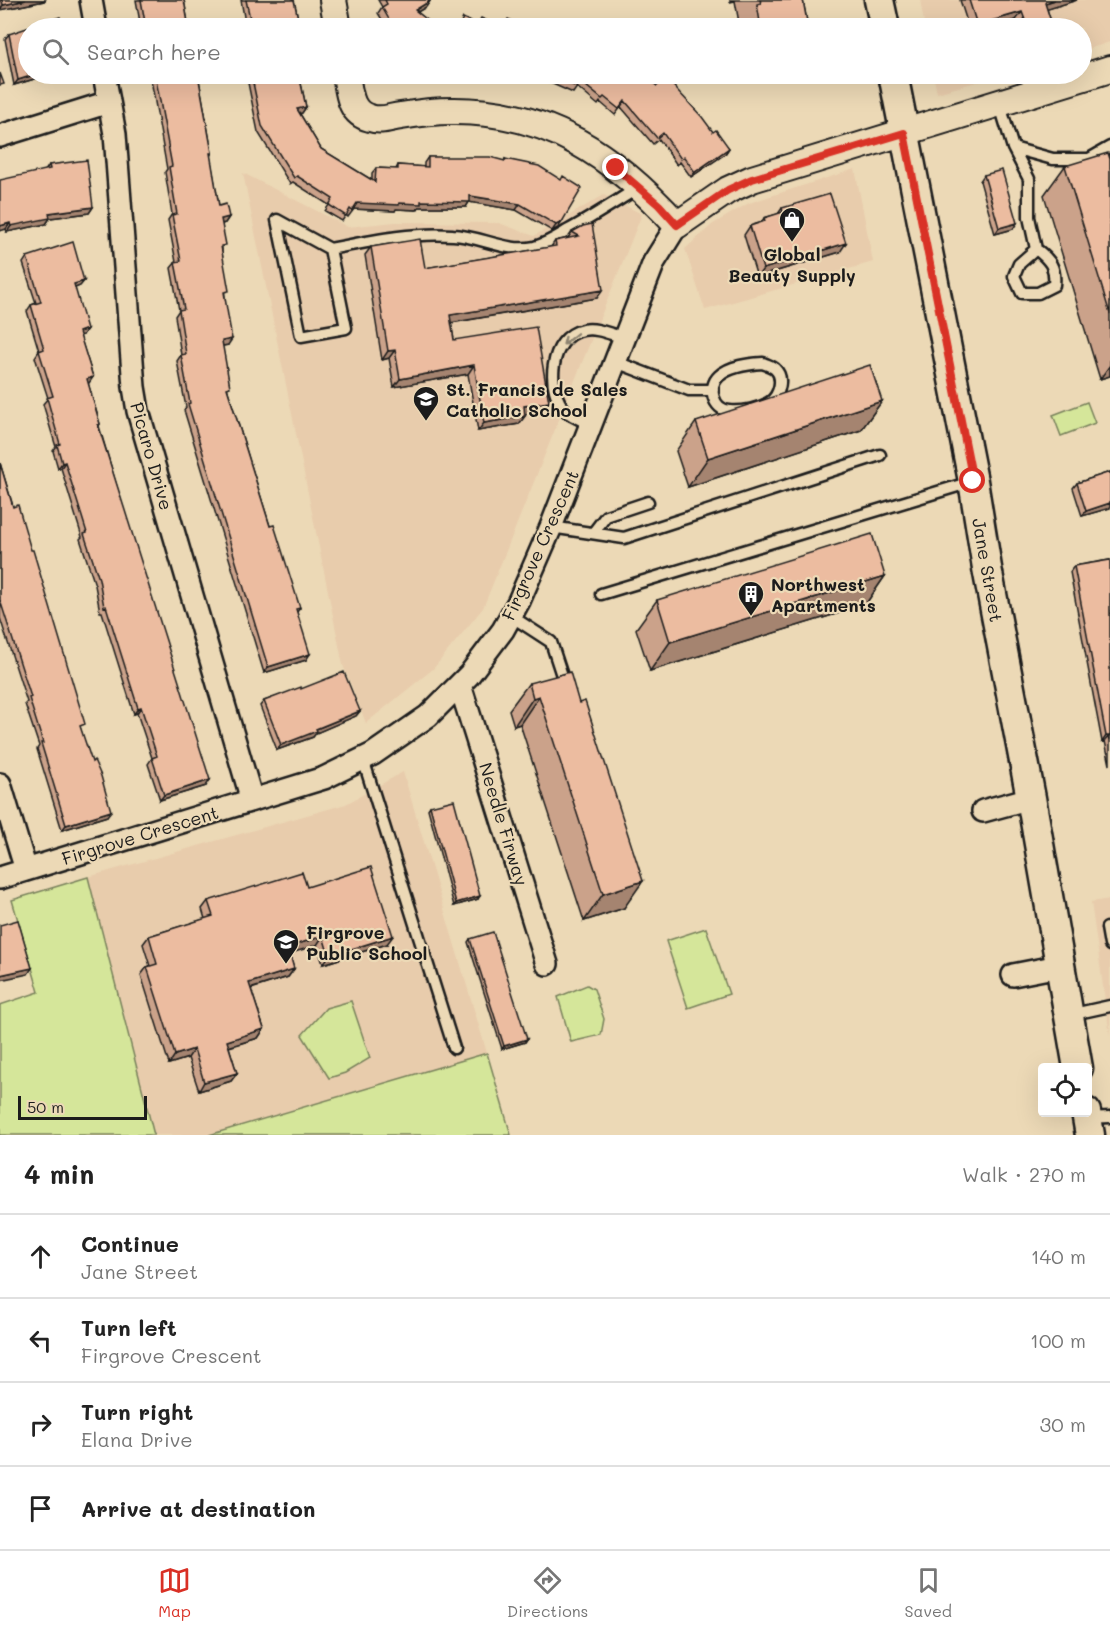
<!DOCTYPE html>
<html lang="en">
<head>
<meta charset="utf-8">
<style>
	:root { --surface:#fff; --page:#f6f6f6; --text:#222; --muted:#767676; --line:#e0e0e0; --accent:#d93025 }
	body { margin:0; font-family:Mali,sans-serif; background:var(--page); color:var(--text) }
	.controls { position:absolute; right:18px; bottom:18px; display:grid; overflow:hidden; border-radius:6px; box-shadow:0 6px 24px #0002 }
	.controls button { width:54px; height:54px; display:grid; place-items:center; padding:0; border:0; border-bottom:2px solid var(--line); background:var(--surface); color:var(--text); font:30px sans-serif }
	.scale { position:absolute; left:18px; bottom:15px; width:129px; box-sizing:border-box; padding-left:6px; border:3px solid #1c1c1c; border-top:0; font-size:16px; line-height:21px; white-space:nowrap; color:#1c1c1c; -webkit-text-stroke:4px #ecd9b6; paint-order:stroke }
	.stop { position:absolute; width:18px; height:18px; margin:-14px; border:4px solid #d93025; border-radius:50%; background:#fff }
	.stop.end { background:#d93025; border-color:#fff; box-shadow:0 2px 6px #0008 }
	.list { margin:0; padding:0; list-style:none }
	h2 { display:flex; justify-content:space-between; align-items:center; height:78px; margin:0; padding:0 24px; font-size:26px }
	h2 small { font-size:20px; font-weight:400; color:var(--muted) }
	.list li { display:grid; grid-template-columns:39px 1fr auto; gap:18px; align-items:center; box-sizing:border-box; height:84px; padding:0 24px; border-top:2px solid var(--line) }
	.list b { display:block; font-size:22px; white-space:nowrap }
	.list p { margin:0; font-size:20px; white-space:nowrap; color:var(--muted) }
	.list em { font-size:20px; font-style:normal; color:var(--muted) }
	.icon { flex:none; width:33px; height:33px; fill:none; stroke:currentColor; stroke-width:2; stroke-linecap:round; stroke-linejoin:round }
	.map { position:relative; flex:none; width:1110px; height:1135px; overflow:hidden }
	.search { position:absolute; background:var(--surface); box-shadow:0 6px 24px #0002; left:18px; right:18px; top:18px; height:66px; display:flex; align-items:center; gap:15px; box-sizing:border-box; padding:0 21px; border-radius:33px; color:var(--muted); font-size:22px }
	.sheet { height:414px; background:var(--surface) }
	nav { display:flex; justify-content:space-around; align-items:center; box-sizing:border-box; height:84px; border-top:2px solid var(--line); background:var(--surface); font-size:16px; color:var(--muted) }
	nav a { display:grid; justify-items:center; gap:3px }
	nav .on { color:var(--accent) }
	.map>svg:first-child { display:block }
	.built { fill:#e8ccac }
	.green { fill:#d5e69a; stroke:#78815b; stroke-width:1.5 }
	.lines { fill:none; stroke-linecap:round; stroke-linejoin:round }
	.service-casing { stroke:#1c1c1c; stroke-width:15 }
	.minor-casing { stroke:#1c1c1c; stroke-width:26 }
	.tertiary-casing { stroke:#1c1c1c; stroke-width:30 }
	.secondary-casing { stroke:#1c1c1c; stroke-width:33 }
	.service { stroke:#ecd9b6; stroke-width:10 }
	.minor { stroke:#ecd9b6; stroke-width:21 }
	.tertiary { stroke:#ecd9b6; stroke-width:26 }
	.secondary { stroke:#ecd9b6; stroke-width:28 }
	.wall { fill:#cba28a; stroke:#1c1c1c; stroke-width:1.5 }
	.shaded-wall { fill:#a58470; stroke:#1c1c1c; stroke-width:1.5 }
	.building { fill:#ecbca0; stroke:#1c1c1c; stroke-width:1.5 }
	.oneway { stroke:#8e8471 }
	.route { stroke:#d93025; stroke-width:8 }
	.labels { text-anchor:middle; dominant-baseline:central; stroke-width:4.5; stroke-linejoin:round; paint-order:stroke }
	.poi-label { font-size:18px; font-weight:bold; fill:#1c1c1c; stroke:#ecd9b6; text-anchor:start }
	.street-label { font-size:18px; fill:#1c1c1c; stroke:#ecd9b6 }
</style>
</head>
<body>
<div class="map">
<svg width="1110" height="1135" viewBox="0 0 1110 1135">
	<rect width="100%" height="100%" fill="#ecd9b6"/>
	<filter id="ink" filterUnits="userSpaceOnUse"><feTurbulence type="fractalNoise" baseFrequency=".0167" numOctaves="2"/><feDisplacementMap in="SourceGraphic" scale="12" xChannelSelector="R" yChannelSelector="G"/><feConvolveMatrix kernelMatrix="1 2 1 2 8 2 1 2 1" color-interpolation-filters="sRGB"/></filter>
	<g filter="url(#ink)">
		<path class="built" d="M920,0H1110V42L1082,51V28H925Z
			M933,74H1005L937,93Z
			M855,169L873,262L705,310L685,249L713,224L749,203Z
			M243,173L348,227L395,222L499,223L534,236L604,195L642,214L483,608L433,669L366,723L343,665Z
			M403,772L487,1053L209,1135H154L88,877L346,804Z
			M1110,899V1035L1091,902Z"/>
		<path class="green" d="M1087,402L1095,423L1061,436L1053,415Z
			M88,877L154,1135H0V1005L39,992L12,900Z
			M706,928L729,994L688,1008L666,941Z
			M587,985L594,989L604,1019L601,1035L571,1042L558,997Z
			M351,1001L370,1058L345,1073L329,1078L302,1035L326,1008Z
			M487,1053L511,1135H209Z"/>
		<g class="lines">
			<g class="service-casing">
				<path id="service" d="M999,102L1013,148L1053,159H1089L1110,147
					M1013,148L1029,179V217L1036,249C1050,260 1056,267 1054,285L1038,293H1022L1014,276L1019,264L1036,249
					M330,249L277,220L301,336L346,328L330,249C371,241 412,232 453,235C480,236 508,253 534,247C546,244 557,237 567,231C591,218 615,202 638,188
					M616,362L689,390H713
					M763,363C767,365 772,366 775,369C784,377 780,395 770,402C760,409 742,412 730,411C713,410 707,387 719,376C730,366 748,364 763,363Z
					M591,424C584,421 572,417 566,411C545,390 549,337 583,330C597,327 612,335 625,338
					M551,527L624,538L880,455
					M593,533L606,516L648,502
					M601,594L971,482
					M511,616L551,642L566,688
					M363,759L454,1048
					M1110,927L1107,928L1110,945
					M1069,1015L1110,1006
					M1087,1118L1110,1117"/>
			</g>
			<g class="minor-casing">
				<path id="minor" d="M91,0L96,28
					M104,74L115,134L134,387L138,411L252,800
					M0,136L109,102
					M460,685L547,964
					M0,784L26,870
					M983,811L1031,798
					M0,878L324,778L373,754L428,716L469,675L503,630L519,601L551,527L654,262L677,225
					M1013,975L1059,966"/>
			</g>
			<g class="tertiary-casing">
				<path id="tertiary" d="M333,0L338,28
					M346,74C349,91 349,113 370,118C382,122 390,117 401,116C418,113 435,111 452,111C548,110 614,156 677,225L728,190L752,179L1110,69"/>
			</g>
			<g class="secondary-casing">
				<path id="secondary" d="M879,0L885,28
					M893,74L973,481L987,568L1031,798L1078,1068
					M1086,1112L1090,1135"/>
			</g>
			<use href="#service" class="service"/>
			<use href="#minor" class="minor"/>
			<use href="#tertiary" class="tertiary"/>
			<use href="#secondary" class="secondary"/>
		</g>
		<path class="wall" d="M0,0H45L44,1L0,10Z
			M136,0H184L189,28H141Z
			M241,0H294L300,28H246Z
			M378,0H429L430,1L426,7L417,12L437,28H387L378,13L382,7Z
			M730,0H803L808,27L807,28H740L735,1L730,2Z
			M960,0H1077L1047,9L1053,28H1019L1016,20L988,28H969Z
			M9,34L28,74H51L14,85L5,39Z
			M150,74H198L212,153L210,156L219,206L229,217L225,223L222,224V251L228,345L222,346L228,391L270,526L300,608L297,612L306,660L264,673L184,410L186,407L177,361L181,355L175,316L179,310L171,268L176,262L168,220L172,214L165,172L167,169Z
			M255,74H299L306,107L302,113L300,114L321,149L372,180V173L376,168L396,169L398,165L424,167V163L428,157L504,161L505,159L558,228L552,231L516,210L469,202L466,207H419L417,210L396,209L395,211L354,209L348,217L346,215L342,221L325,211L329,205L293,182L290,184L258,132L248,83L252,78L256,77Z
			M407,74H419L414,80Z
			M516,74H529L525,78Z
			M530,74H642L713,132L729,148L725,154L691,177L680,162L677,165L659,139L653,144L621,107L615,115L600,102L598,105L577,87L573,93Z
			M1110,159V376L1100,379L1044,195L1065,166Z
			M49,165L93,207L89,213L50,218L46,224L7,232L6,229Z
			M984,175L1013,229L995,234L980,181Z
			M782,208L840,252L757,277L744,235L750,226L761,223L764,218L778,214Z
			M583,226L597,298L451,323L454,340L549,402L543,411L525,414V416L519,424L478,431L468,374L394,387L389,358L382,360L365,255L371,247L425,268L551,247L555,241L568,238L572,232Z
			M27,257L84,281L80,286L75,288L83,335L80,336L93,377L88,383L100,424L99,426L206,786L160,800L148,764L152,758L137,713L134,714L102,612H100L95,585L80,539L82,537L61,468H58L53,451L56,447L43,404L48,398L35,357L39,351L27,311L31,305L36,303L23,263Z
			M882,401L861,430L688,487L676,451L696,422Z
			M0,463L107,816L62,830L37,749L39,746L25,704L27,702L0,618Z
			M1110,472V508L1082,516L1073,488L1077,483Z
			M1110,560V765L1105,741L1102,742L1070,572L1074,566Z
			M885,576L865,605L650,671L636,629L657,600Z
			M529,683L579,703L624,908L584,921L520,724L514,726L509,710Z
			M301,689L360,711L356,716L316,733L313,737L277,750L260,706L264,701Z
			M430,806L478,899L454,906L428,809Z
			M307,887L387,944L323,964L317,945L289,953L294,969L288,977L251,989L264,1029L258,1038L229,1047L237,1073L231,1081L199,1091L188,1058L169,1064L141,975L147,967L150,966L143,944L149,936L205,919L202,909L208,901Z
			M470,939L527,1039L525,1042L502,1049L468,942Z"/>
		<path class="shaded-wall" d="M26,0H45L44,1L0,10L3,5Z
			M1055,0H1077L1039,12L1045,3Z
			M430,1L426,7L411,16L415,10Z
			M1022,12L1016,20L988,28H974L977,25Z
			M37,74H51L14,85L18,80Z
			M751,74H774L748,78Z
			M306,107L302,113L293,115L297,109Z
			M729,148L725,154L691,177L695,172Z
			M470,196L520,204L516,210L469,202L466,207H419L417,210L396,209L395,211L353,209L357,203H399Z
			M93,207L89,213L50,218L46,224L7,232L11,226L49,213Z
			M229,217L225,223L217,225L221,219Z
			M562,222L558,228L552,231L556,225Z
			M10,223L6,229L0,231V226Z
			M1017,223L1013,229L995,234L999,228Z
			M846,243L840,252L757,277L763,269Z
			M84,281L80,286L70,290L74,284Z
			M603,290L597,298L444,324L450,315Z
			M87,329L83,335L75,337L79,332Z
			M232,339L228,345L218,347L222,341Z
			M395,350L389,358L382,360L388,351Z
			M474,365L468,374L394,387L400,379Z
			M1110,365V376L1100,379Z
			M93,377L89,383L83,385L87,379Z
			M882,401L861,430L688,487L708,458Z
			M549,402L543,411L518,415L524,406Z
			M525,416L519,424L478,431L484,423Z
			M65,462L61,468H58L62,463Z
			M1110,503V508L1082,516L1086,511Z
			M885,576L865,605L650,671L670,642Z
			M310,654L306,660L264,673L268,667Z
			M539,696L520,724L514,726L533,698Z
			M141,707L137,713L134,714L138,708Z
			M360,711L356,716L316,733L313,737L277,750L281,745L316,729Z
			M1106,736H1109L1105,741L1102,742Z
			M210,780L206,786L160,800L164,795Z
			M111,811L107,816L62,830L66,825Z
			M643,881L624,908L584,921L603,894Z
			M480,896L478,899L454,906L456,903Z
			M323,936L317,945L282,956L288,947Z
			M393,936L387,944L323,964L329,956Z
			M32,968L28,974L0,980V975Z
			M294,969L288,977L243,991L249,983Z
			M264,1029L258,1038L221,1049L227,1041Z
			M527,1039L525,1042L502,1049L504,1046Z
			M194,1049L188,1058L169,1064L175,1055Z
			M237,1073L231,1081L199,1091L204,1082Z"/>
		<path class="building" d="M2,0H26L3,5Z
			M141,0H184L189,28H146Z
			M246,0H294L300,28H252Z
			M385,0H429L430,1L415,10L437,28H394L382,7L387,4Z
			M760,0H803L808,27L805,28H761L757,4L761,3Z
			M969,0H1055L1045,3L1053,28H1028L1022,12L977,25Z
			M60,17L64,28H28V74H37L18,80L9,34Z
			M463,18L477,25L481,18L503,28H458Z
			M508,19L526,27L528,23L540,28H504Z
			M0,73L4,84L0,85Z
			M155,74H198L212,153H210L219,206L226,204L229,217L221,219L226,245L221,246L229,291L224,292L232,339L222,341L230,387L227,388L270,526L274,525L300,608L296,609L310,654L268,667L188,404L190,403L181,355L186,354L179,310L184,309L175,262L181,261L172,215L177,214L169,167L172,166Z
			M260,74H299L306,107L297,109L321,149L375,182L376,168L398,169V165L428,167V157H490L505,161V159L539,166L561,180L563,176L582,188L562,222L556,225L520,204L470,196V202L421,201V204L399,203V205L357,203L352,211L350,209L346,216L329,205L333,199L297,176L294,178L262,126L252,78L261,76Z
			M546,74H642L657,86L666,78L702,117L713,132L716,130L729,148L695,172L684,157L681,159L663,133L657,138L625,101L619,109L604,97L602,99L580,81L577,87Z
			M1108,153L1110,159V314L1065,166Z
			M87,160L93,207L49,213L50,218L11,226L10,223L0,226V180L50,169L49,165Z
			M1002,170L1017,223L999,228L984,175Z
			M830,194L846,243L763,269L750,226L765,221L764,218L783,212L782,208Z
			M592,224L603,290L450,315L454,340L536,327L549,402L524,406L525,416L484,423L474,365L400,379L395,350L388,351L371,247L420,239L425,268L556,246L555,241L579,236L572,232L583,226Z
			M73,242L84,281L74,284L87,329L79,332L93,377L87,379L100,424L98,425L210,780L164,795L152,758L157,756L141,707L138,708L106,606L104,607L99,579L84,534L87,533L65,462L62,463L57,445L60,444L47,398L53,396L39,351L44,349L31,305L41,302L27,257Z
			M870,365L882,401L708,458L696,422Z
			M0,463L13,507L18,505L31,550H33L85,724L80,726L92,762L94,760L101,776L111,811L66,825L41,743H43L29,698L31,697L0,600Z
			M1110,472V503L1086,511L1077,483Z
			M872,534L885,576L670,642L657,600Z
			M1110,560V740L1109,736H1106L1074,566Z
			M344,672L360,711L316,729L317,731L281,745L264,701L301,687V689Z
			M570,672L579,703L585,701L643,881L603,894L539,696L533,698L529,683Z
			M454,800L480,896L456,903L430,806Z
			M371,867L393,936L329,956L323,936L288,947L294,969L249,983L264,1029L227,1041L237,1073L204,1082L194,1049L175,1055L147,967L157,964L149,936L213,916L208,901L302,872L307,887Z
			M18,920L32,968L0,975V925Z
			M493,932L527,1039L504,1046L470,939Z"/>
		<defs><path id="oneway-shaft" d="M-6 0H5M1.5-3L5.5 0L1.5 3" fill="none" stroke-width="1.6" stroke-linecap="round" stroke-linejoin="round" transform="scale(1.5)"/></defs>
		<use class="oneway" href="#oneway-shaft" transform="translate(570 339) rotate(141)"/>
	</g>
	<g class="lines" filter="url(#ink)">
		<path class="route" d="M616,168L659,205L677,225L728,190L752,179L904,133L973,481"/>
	</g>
	<defs>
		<g id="shop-pin" transform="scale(1.35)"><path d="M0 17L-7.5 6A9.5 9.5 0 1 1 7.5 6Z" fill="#1c1c1c" stroke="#ecd9b6"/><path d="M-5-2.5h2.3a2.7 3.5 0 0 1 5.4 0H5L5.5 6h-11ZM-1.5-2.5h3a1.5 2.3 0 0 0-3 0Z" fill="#fff"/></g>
		<g id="school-pin" transform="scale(1.35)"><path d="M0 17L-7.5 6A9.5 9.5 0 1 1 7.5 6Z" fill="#1c1c1c" stroke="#ecd9b6"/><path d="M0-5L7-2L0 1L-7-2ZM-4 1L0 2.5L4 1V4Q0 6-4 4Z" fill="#fff"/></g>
		<g id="building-pin" transform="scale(1.35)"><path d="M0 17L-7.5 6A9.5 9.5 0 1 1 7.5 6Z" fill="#1c1c1c" stroke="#ecd9b6"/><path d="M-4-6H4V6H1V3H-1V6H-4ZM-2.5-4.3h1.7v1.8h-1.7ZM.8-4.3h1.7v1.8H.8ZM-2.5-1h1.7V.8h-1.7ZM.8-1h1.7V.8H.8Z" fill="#fff"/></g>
	</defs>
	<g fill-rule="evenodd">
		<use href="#shop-pin" x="792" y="220"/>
		<use href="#school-pin" x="426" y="399"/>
		<use href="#building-pin" x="751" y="594"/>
		<use href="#school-pin" x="286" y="942"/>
	</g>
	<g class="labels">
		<g class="poi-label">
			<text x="792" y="254" text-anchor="middle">Global<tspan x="792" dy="21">Beauty Supply</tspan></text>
			<text x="446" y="389">St. Francis de Sales<tspan x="446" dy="21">Catholic School</tspan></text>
			<text x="771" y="584">Northwest<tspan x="771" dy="21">Apartments</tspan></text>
			<text x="306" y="932">Firgrove<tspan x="306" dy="21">Public School</tspan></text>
		</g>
		<g class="street-label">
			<text transform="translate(152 456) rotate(74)">Picaro Drive</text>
			<text transform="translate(540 545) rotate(-66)">Firgrove Crescent</text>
			<text transform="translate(988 570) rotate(80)">Jane Street</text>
			<text transform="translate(504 824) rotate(73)">Needle Firway</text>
			<text transform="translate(140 835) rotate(-17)">Firgrove Crescent</text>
		</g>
	</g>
</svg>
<div class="controls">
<button><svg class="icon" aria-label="locate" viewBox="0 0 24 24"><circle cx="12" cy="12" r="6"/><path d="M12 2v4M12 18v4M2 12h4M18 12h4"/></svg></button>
</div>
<div class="scale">50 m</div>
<div class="stop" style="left:973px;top:481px"></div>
<div class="stop end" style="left:616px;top:168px"></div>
<div class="search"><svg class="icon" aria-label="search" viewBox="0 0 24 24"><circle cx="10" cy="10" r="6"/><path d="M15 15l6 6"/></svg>Search here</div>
</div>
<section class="sheet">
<h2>4 min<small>Walk · 270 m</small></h2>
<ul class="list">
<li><svg class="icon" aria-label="ahead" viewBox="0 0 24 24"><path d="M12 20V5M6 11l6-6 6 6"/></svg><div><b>Continue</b><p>Jane Street</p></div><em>140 m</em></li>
<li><svg class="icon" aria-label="left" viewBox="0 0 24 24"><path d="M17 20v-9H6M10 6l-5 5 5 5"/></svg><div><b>Turn left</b><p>Firgrove Crescent</p></div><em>100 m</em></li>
<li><svg class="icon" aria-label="right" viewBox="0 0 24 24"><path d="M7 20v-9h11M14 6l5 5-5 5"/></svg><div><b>Turn right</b><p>Elana Drive</p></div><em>30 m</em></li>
<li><svg class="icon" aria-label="arrive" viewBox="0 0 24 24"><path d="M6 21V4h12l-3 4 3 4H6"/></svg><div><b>Arrive at destination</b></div></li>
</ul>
</section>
<nav>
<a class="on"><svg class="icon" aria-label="map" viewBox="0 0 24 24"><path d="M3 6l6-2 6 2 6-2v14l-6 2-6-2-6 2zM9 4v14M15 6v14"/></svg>Map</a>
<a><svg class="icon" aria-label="directions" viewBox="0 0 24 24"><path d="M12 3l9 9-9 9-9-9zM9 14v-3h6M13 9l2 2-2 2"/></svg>Directions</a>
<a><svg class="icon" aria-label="saved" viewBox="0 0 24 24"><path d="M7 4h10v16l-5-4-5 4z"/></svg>Saved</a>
</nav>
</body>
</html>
